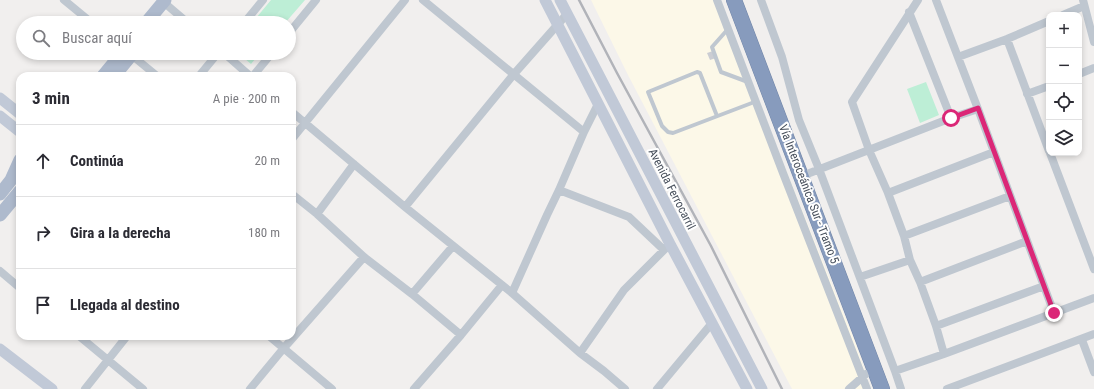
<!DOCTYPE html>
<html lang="es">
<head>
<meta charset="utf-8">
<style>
	:root { --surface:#fff; --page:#f7f7f7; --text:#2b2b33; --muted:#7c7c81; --line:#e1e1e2 }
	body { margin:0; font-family:"Roboto Condensed",sans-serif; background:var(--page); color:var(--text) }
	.controls { position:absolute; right:12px; top:12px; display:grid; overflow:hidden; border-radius:8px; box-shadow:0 2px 6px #0003 }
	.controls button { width:36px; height:36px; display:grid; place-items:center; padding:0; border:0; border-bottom:1px solid var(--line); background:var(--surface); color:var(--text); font:20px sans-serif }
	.stop { position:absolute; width:12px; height:12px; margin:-9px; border:3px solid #db2777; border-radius:50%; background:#fff }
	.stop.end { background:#db2777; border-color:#fff; box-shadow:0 1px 4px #0008 }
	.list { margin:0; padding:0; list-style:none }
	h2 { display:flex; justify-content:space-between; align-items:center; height:52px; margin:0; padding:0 16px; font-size:17px }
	h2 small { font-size:13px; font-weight:400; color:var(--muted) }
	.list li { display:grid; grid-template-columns:26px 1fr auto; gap:12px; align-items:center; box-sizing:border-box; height:72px; padding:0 16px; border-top:1px solid var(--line) }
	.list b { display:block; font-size:15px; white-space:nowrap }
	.list em { font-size:13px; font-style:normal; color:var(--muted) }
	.icon { flex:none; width:22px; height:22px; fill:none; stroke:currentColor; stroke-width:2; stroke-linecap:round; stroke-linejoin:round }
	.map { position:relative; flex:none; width:1094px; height:389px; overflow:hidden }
	.search { position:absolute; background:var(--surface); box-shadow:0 2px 6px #0003; left:16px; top:16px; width:280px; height:44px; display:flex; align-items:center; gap:10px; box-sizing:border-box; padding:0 14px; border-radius:22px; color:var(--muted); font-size:15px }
	.panel { position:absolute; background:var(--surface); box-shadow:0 2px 6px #0003; left:16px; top:72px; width:280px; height:268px; border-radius:12px }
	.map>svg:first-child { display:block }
	.commercial { fill:#fcf8e8 }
	.green { fill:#bdeed6 }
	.building { fill:#cbcdd3 }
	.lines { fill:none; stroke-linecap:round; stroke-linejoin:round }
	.highway-casing { stroke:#7286a8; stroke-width:16 }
	.lane { stroke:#bfc7d0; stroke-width:4 }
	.street { stroke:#bfc7d0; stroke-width:8 }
	.secondary { stroke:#c1c9d7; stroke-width:11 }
	.primary { stroke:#aebacd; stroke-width:13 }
	.highway { stroke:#879bbd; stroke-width:15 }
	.rail { stroke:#b1b3b9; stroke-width:2.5 }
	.route { stroke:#db2777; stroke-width:5 }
	.labels { text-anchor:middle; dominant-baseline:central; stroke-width:4; stroke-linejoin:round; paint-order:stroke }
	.street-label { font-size:12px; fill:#474f5b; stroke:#fff }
</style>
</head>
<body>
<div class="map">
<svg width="1094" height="389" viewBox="0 0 1094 389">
	<rect width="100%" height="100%" fill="#f1efee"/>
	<path class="commercial" d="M591,0H718L855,342L871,389H792L628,75Z"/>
	<path class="green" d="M271,0H305L285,23H252Z
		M238,53H260L251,64Z
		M926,82L939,115L920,123L907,89Z"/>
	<path class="building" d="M713,51L716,58L710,60L707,53Z"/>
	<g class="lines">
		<g class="highway-casing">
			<path id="highway" d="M734,0L882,389"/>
		</g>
		<path class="lane" d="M728,29L712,47L721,72L748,82
			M717,116L700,73L697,72L648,92L662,126L668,132L673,133L757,101"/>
		<path class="street" d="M64,0L92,23
			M161,0L188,23
			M423,0L584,132
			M717,0L783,173L867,389
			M761,0L782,57L799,120L819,169L895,371L901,389
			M918,0L852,102L869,150L888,193L904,236L910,260L920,282L936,326L944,354
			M936,0L978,109L1054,313
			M1083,0L1094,42
			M909,12L951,118
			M1063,15L1084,6
			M244,23L263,0
			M289,33L316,0
			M1007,39L1049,151
			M129,53L157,76
			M224,53L250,76
			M958,57L1007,39L1049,21
			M1079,74L1094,68
			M199,76L218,53
			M253,76L272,53
			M1027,94L1049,86
			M292,112L405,207L512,293L580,353L604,371L625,389
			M292,139L405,0
			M1050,153L1094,269
			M802,176L951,118L978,109
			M559,190L629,217L664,250
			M888,193L994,152
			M292,194L317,214L364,257L412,294L461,335
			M405,207L514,74L567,14
			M317,214L354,164
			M904,236L1010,196
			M0,271L20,288
			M860,277L910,260
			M920,282L1027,241
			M512,293L547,215L559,190L584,132L598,104
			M412,294L453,246
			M936,326L1044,286
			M79,336L143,389
			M269,336L332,389
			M1082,340L1094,372
			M580,353L624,290L670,244
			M895,371L944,354L1094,298
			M85,389L127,336
			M250,389L283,349L364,257
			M414,389L461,335L502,285
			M657,389L712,323
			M849,389L866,374
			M947,389L1094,334"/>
		<path class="secondary" d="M545,0L670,244L747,389
			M560,0L762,389
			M0,98L20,114
			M0,116L20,132
			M0,349L52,389"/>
		<path class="primary" d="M146,23L165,0
			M119,70L133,53
			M103,76L122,53
			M0,194L11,180L20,160
			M0,215L20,191"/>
		<use href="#highway" class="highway"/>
		<path class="rail" d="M579,0L617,73L711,246L782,389"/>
	</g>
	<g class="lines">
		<path class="route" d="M951,118L978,108L1054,313"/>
	</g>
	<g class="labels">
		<g class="street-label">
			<text transform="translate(672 189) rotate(63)">Avenida Ferrocarril</text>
			<text transform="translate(809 194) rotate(69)">Vía Interoceánica Sur - Tramo 5</text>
		</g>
	</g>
</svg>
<div class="controls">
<button>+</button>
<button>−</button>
<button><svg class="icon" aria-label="locate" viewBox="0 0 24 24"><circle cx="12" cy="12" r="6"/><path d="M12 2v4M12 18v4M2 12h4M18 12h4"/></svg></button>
<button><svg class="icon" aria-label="layers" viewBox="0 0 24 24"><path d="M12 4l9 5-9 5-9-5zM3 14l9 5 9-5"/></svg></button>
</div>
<div class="stop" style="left:951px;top:118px"></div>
<div class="stop end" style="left:1054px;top:313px"></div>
<div class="search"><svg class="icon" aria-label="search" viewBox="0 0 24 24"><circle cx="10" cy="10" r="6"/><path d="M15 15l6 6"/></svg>Buscar aquí</div>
<section class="panel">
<h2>3 min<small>A pie · 200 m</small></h2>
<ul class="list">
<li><svg class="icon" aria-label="ahead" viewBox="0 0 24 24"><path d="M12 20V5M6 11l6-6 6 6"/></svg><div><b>Continúa</b></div><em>20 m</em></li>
<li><svg class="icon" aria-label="right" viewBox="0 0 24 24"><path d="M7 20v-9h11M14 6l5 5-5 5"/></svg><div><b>Gira a la derecha</b></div><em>180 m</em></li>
<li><svg class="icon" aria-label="arrive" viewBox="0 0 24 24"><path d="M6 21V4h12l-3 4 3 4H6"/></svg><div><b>Llegada al destino</b></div></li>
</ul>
</section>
</div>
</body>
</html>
